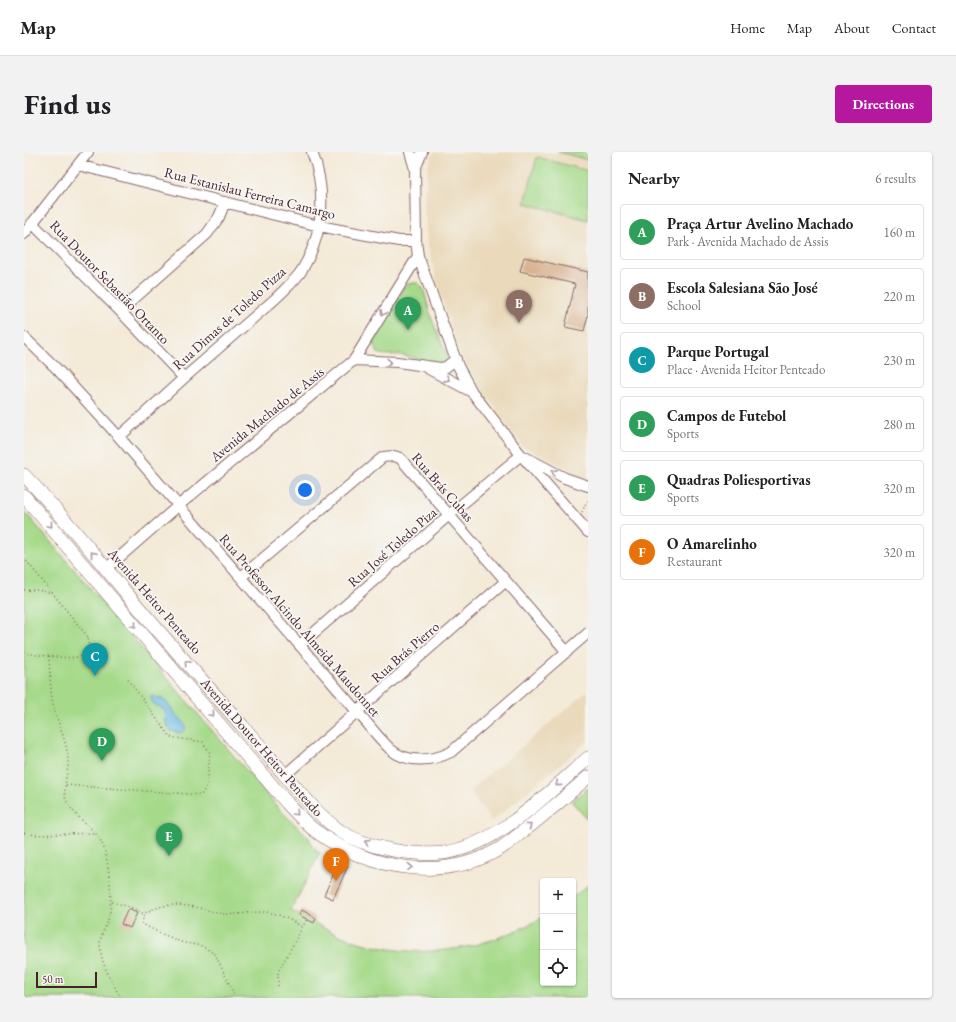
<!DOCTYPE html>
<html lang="en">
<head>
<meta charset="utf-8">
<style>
	:root { --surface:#fff; --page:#f2f2f2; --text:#202124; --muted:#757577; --line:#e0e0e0; --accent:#b5179e }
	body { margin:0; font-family:"EB Garamond",serif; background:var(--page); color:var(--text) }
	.controls { position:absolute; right:12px; bottom:12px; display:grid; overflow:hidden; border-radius:4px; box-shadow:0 1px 3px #0004 }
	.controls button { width:36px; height:36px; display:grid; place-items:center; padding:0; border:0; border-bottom:1px solid var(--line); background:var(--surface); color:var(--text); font:20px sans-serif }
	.scale { position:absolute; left:12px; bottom:10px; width:61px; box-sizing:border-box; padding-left:4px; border:2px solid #4a1f2b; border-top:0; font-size:11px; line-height:14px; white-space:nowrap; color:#4a1f2b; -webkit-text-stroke:3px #f6f6f2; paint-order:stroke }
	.you { position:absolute; left:281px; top:338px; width:14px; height:14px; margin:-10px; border:3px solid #fff; border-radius:50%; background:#1a73e8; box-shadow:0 0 0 6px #1a73e833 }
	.badge { display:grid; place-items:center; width:26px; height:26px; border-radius:50%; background:var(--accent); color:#fff; font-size:13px; font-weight:700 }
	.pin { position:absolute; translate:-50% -33px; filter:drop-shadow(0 1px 2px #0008) }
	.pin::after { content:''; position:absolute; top:21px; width:14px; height:12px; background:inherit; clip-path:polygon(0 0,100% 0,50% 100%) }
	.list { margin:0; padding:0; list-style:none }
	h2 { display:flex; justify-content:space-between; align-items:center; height:52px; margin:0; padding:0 16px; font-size:17px }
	h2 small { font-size:13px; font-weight:400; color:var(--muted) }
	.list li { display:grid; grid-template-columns:26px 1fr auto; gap:12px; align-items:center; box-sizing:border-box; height:56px; margin:0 8px 8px; padding:0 8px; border:1px solid var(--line); border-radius:4px }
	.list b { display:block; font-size:15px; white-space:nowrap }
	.list p { margin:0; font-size:13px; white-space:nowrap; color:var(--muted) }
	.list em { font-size:13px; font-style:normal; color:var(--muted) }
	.icon { flex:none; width:22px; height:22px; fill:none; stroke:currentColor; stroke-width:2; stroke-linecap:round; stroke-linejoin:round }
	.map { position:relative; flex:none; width:564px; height:846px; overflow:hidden; border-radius:4px }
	header { display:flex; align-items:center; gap:24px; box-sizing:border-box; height:56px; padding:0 20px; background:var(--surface); border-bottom:1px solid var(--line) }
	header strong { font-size:19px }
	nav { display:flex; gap:22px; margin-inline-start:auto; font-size:14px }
	.intro { display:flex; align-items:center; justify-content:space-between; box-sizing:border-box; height:96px; padding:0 24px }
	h1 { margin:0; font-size:28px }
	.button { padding:10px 18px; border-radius:4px; background:var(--accent); color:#fff; font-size:14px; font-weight:700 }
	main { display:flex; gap:24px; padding:0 24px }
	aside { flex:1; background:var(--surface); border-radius:4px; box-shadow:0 1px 3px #0004 }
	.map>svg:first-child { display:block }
	.built { fill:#ead9ba }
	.green { fill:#a6da8a; stroke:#787c5a }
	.water { fill:#67b9e2; stroke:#586c86 }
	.building { fill:#d8b190 }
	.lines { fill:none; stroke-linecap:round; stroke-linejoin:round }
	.minor-casing { stroke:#866668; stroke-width:12 }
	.major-casing { stroke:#866668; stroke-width:14 }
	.path { stroke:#866668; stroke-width:1.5; stroke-dasharray:1 3; stroke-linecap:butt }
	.minor { stroke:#fff; stroke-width:10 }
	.major { stroke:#fff; stroke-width:13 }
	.oneway { stroke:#ae9aa0 }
	.labels { text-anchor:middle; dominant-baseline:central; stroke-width:3.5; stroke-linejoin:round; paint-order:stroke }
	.street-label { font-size:14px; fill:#4a1f2b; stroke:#f6f6f2 }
</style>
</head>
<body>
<header>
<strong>Map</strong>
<nav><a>Home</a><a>Map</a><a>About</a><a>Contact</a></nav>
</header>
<div class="intro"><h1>Find us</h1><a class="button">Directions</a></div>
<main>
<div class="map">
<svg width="564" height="846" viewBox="0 0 564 846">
	<rect width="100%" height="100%" fill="#f6f6f2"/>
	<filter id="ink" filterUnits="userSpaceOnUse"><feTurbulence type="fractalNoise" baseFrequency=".025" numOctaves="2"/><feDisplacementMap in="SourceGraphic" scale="8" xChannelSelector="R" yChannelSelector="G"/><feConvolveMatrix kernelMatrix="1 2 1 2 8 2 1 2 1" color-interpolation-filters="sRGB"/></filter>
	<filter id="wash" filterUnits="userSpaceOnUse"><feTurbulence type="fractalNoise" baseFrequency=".012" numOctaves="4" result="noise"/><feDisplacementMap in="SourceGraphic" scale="16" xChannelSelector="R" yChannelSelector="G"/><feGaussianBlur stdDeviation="0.9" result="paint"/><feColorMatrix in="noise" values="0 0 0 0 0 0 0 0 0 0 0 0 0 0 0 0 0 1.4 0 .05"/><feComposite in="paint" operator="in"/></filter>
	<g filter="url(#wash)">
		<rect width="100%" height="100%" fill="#f4ead8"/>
		<path class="built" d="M410,0H564V327L498,294L458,237L435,200L416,142L403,89L400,52L404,14Z
			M564,539V589L467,670L446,638Z"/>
		<path class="green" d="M534,0H564V8Z
			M513,5L564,19V68L501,51Z
			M389,131H394L399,136L408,168L424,206L423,209L416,213C403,209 390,205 376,203C369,202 361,204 354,201L350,195V188L379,136L384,132Z
			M0,359L257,659L285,686L288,694L296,701L267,759C286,768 305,780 325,787C391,810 459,800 519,765V831H549V745L564,733V846H0Z
			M564,636V668L548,650Z"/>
		<path class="water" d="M127,544L140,547L153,564L160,570L162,575L160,579L156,581L147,579C145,577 143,574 142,570C141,567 142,564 141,560C136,551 128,558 127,544Z"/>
		<g id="blocks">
			<path class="building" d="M500,105L564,120V163L560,179L541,175L551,132L496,119Z
				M315,710L324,714L309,747L300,743Z
				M104,757L113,761L106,776L97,772Z
				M278,758L292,766L290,771L275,763Z"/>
		</g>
	</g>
	<g filter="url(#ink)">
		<use href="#blocks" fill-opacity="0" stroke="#866668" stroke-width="1"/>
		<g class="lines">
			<g class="minor-casing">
				<path id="minor" d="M386,0L391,17
					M398,0L391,17L392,89L394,104L434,214L448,240L497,303L564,380
					M54,13L295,74L375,89H392
					M8,71L96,159L160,226
					M0,82L64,0
					M96,159L183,82L195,65L201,50
					M0,185L32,216L95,285L343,571C350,580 358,589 366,597C383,612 409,609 427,600L564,481
					M330,208L373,210L417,216L422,215L432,207
					M403,216L448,240
					M95,285L160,226L251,147C260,138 271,129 278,118C300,81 303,40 288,0
					M82,417L154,354L330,208L394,104
					M217,425L359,305L370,304L376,306L543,500
					M276,493L425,363L497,303L541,326L564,334
					M261,623L482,429"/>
			</g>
			<g class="major-casing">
				<path id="major" d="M0,323C52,377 97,437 147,493C171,521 196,548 220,576C234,591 247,607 260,622C278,643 294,663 316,679C342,696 388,704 419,701C473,694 524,641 564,606
					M0,344L263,651C272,661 282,672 293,680C346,718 420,731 477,696C487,690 496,681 506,674C526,658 545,642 564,625"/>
			</g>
			<path class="path" d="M558,360L562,351L564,349
				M0,406L64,485C65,493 65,500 57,504C47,508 12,503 0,501
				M0,438H13L28,441
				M25,504C26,520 26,536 29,552C33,571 43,588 44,608C45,619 37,640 43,650C52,668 75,677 80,697C85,712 89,749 85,764C83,774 76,782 76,792C77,812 87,829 97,846
				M42,633L177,643L183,634L186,601L179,590L146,585L103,526
				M0,681L12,683L71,681
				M88,750L109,756L120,762
				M254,834V820L283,767
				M210,842L191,802L178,794L157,790L136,781L118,772L120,762C137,750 159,752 179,757C187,759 194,762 203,762C214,763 225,760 236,760C251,759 266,768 279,775"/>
			<use href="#minor" class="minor"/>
			<use href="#major" class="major"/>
		</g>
		<defs><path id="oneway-chevron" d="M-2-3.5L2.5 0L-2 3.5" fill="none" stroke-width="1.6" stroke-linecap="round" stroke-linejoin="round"/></defs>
		<g class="oneway">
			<use href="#oneway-chevron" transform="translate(359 161) rotate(121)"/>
			<use href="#oneway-chevron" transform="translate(365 210) rotate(1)"/>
			<use href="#oneway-chevron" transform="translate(423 227) rotate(28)"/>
			<use href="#oneway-chevron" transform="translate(530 320) rotate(-152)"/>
			<use href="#oneway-chevron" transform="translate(26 373) rotate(49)"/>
			<use href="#oneway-chevron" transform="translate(69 402) rotate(-129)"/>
			<use href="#oneway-chevron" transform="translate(110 473) rotate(50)"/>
			<use href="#oneway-chevron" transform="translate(163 511) rotate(-132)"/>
			<use href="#oneway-chevron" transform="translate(188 562) rotate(49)"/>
			<use href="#oneway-chevron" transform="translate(534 632) rotate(140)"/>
			<use href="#oneway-chevron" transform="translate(272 661) rotate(47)"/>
			<use href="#oneway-chevron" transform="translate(505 674) rotate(-38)"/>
			<use href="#oneway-chevron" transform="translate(343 690) rotate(-162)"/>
			<use href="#oneway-chevron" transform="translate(386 715) rotate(3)"/>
		</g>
	</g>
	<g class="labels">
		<g class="street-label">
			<text transform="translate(226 41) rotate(14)">Rua Estanislau Ferreira Camargo</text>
			<text transform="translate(86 130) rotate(46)">Rua Doutor Sebastião Ortanto</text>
			<text transform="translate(205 166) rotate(-42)">Rua Dimas de Toledo Pizza</text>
			<text transform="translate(243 262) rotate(-39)">Avenida Machado de Assis</text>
			<text transform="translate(419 335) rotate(49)">Rua Brás Cubas</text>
			<text transform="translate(368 395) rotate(-41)">Rua José Toledo Piza</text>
			<text transform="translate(131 449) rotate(49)">Avenida Heitor Penteado</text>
			<text transform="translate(276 473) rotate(49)">Rua Professor Alcindo Almeida Maudonnet</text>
			<text transform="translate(381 500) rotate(-41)">Rua Brás Pierro</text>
			<text transform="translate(238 595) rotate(49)">Avenida Doutor Heitor Penteado</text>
		</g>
	</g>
</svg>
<div class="controls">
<button>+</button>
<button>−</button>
<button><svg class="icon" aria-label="locate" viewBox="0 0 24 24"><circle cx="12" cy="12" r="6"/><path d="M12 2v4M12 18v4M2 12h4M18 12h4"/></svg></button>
</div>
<div class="scale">50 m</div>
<div class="you"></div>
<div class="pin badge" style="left:384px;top:178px;background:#2e9e5b">A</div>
<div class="pin badge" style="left:495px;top:171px;background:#8d6e63">B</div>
<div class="pin badge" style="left:71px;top:524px;background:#0f9aa8">C</div>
<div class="pin badge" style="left:78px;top:609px;background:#2e9e5b">D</div>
<div class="pin badge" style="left:145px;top:704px;background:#2e9e5b">E</div>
<div class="pin badge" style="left:312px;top:729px;background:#e8710a">F</div>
</div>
<aside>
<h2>Nearby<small>6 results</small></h2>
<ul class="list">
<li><span class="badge" style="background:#2e9e5b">A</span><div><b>Praça Artur Avelino Machado</b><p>Park · Avenida Machado de Assis</p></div><em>160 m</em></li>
<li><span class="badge" style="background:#8d6e63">B</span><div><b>Escola Salesiana São José</b><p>School</p></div><em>220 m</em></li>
<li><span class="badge" style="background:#0f9aa8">C</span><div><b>Parque Portugal</b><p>Place · Avenida Heitor Penteado</p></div><em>230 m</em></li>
<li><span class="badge" style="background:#2e9e5b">D</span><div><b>Campos de Futebol</b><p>Sports</p></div><em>280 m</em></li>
<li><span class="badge" style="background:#2e9e5b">E</span><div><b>Quadras Poliesportivas</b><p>Sports</p></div><em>320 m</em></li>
<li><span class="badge" style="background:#e8710a">F</span><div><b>O Amarelinho</b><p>Restaurant</p></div><em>320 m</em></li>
</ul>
</aside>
</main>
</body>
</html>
